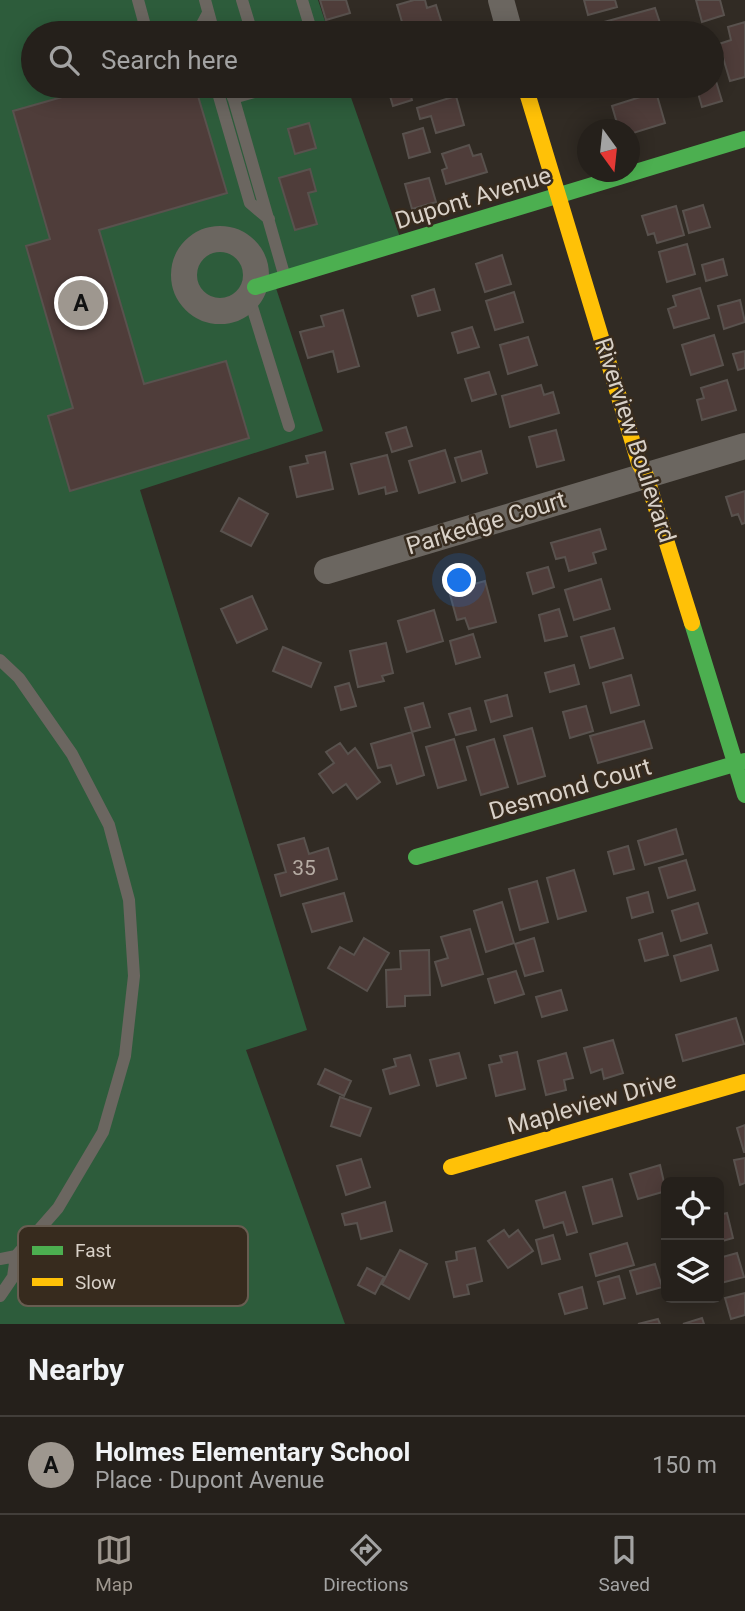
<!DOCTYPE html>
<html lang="en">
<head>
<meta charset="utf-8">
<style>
	:root { --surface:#25201b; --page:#2d2824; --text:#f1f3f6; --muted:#a3a3a3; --line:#423e3a; --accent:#9e978f }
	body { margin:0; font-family:Roboto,sans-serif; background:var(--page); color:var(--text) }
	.controls { position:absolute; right:21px; bottom:21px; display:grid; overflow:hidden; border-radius:10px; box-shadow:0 4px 18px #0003 }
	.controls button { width:63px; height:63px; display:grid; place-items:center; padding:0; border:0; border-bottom:2px solid var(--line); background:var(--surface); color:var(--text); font:35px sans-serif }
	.compass { position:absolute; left:577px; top:119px; width:63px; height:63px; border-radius:50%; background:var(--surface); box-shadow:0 4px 18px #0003; rotate:165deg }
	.you { position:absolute; left:460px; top:581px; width:24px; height:24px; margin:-18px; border:5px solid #fff; border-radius:50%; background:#1a73e8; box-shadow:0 0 0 10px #1a73e833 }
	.badge { display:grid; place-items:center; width:46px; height:46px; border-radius:50%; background:var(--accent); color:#111; font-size:23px; font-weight:700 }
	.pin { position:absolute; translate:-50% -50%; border:4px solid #fff; box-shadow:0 2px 7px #0006 }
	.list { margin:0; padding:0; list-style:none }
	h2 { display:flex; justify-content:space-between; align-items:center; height:91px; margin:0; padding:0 28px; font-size:30px }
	h2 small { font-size:23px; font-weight:400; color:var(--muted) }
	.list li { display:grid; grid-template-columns:46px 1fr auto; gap:21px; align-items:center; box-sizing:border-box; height:98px; padding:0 28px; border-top:2px solid var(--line) }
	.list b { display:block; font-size:26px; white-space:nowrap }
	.list p { margin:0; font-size:23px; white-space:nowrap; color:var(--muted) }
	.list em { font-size:23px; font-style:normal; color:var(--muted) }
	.icon { flex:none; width:38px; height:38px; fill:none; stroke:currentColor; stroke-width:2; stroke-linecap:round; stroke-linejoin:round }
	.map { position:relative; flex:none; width:745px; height:1324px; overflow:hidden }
	.search { position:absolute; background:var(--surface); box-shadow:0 4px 18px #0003; left:21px; right:21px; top:21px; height:77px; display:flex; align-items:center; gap:18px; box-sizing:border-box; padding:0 24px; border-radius:38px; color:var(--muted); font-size:26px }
	.sheet { height:189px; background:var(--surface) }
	nav { display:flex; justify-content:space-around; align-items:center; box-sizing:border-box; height:98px; border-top:2px solid var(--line); background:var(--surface); font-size:19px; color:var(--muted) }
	nav a { display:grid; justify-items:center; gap:4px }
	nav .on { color:var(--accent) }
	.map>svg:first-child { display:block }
	.green { fill:#2d5c3b }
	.building { fill:#4f3d3a; stroke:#59524e; stroke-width:2 }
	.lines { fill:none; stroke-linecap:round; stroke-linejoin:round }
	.lane { stroke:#6b6660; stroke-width:12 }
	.street { stroke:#6b6660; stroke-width:26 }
	.fast { stroke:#4caf50; stroke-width:16 }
	.slow { stroke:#ffc107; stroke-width:16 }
	.labels { text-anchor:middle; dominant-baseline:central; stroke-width:5; stroke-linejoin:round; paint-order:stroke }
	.number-label { font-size:21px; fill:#b6aca4 }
	.street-label { font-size:24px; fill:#d9d1c8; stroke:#372b1e }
	.key { fill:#372b1e; stroke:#685d51; stroke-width:2 }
	.key-label { font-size:19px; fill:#d9d1c8 }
</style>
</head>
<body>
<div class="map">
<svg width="745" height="1324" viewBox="0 0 745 1324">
	<rect width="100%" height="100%" fill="#312b24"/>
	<path class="green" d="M0,0H318L329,33H33V86H347L402,243L274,282L323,431L140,490L307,1030L246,1050L345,1324H0Z"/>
	<path class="building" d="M320,0H346L350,13L326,20Z
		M414,0H425L427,8L436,5L442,24L412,33H400L397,24L402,22L397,5Z
		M584,0H615L617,7L588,15Z
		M696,0H720L724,15L702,22Z
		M655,8L663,32L600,33L597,24Z
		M745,22V77L730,81L719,44L731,40L728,27Z
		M715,78L722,101L702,107L696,86H712V80Z
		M101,86H195L227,193L99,230L144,384L226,361L249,438L70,491L48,416L73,408L26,246L50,239L13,111Z
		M387,86H408L412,100L393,106Z
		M656,92L665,123L630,134V130H619L612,106Z
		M456,96L464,125L436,133L431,116L420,119L417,108Z
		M309,123L316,148L295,154L288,129Z
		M423,128L430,152L409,158L403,134Z
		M469,145L473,156L481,154L487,172L446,184L442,170L447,168L442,154Z
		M310,169L316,191L308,193L317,224L295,230L279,178Z
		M429,178L436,202L412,209L405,184Z
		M703,205L710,227L689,233L683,211Z
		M676,206L684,235L657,243L654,233L648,235L642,216Z
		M687,244L695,274L667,282L659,252Z
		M502,255L511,284L485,292L476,264Z
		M723,259L727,275L706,281L702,265Z
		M700,288L709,318L674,328L668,309L676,306L673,296Z
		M434,289L440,310L418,316L412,296Z
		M514,292L523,322L495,330L486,301Z
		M740,300L745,322L724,329L718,306Z
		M343,310L359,366L338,372L333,351L308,358L300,332L324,326L321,316Z
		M472,327L479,347L458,353L452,333Z
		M714,335L723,365L691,375L682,345Z
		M528,337L537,365L508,374L500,345Z
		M745,351V368L738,370L733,354Z
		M489,372L496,394L472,401L465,379Z
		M727,380L736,410L702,420L697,400L704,398L701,388Z
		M541,385L544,395L553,392L559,413L510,427L502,396Z
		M406,427L412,446L392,452L386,433Z
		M556,430L564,460L537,467L529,437Z
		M445,450L455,482L419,493L409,461Z
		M481,451L487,473L462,481L455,458Z
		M325,452L333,489L297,497L290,467L308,463L306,456Z
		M387,455L397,491L386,494L385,487L359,494L351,464Z
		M745,491V523L742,524L738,514L732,516L726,497Z
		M239,498L268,514L251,546L221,531Z
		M600,529L606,549L593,553L596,563L569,571L565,557L556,559L551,543Z
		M548,567L554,587L533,594L527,573Z
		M601,579L610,609L574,620L565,590Z
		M485,581L496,622L469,629L465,618L457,620L449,591Z
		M252,596L267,629L237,643L221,609Z
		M559,609L567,636L545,641L539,615Z
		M434,610L443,641L407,652L398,621Z
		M614,628L623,658L590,668L581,637Z
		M473,634L480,657L456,664L450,641Z
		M386,643L393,673L382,676L384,681L358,687L350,651Z
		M283,647L321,663L311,687L273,671Z
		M574,665L579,684L550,692L545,673Z
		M631,675L639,705L611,713L603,683Z
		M349,683L356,706L341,710L335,687Z
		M507,695L512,716L491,722L485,701Z
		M423,703L430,727L412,732L405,708Z
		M586,706L593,731L570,738L563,712Z
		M470,708L476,730L456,735L449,714Z
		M644,721L652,748L598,763L590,736Z
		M532,728L545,776L518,784L504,736Z
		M412,732L424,775L397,784L391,765L378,768L371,744Z
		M454,739L466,780L438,788L426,747Z
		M494,739L508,787L481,795L467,747Z
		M340,743L348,754L355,748L380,782L357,799L346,784L333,793L319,774L334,763L326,752Z
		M676,829L683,854L645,865L638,841Z
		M304,838L309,854L328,848L337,879L281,896L275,875L286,872L278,845Z
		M628,846L634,869L614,874L608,852Z
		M686,860L695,890L668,898L659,868Z
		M574,870L586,911L558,919L547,878Z
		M537,881L548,922L520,930L509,889Z
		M648,892L653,912L632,918L627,898Z
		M344,893L352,921L312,932L303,904Z
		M502,902L514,943L486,952L474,911Z
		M698,903L707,933L681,941L672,911Z
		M470,929L483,974L442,986L435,962L448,958L441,937Z
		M662,933L668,955L645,961L639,940Z
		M364,938L389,953L367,991L328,968L340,947L354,955Z
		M534,938L543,971L525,976L515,944Z
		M711,945L718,970L681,981L674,956Z
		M429,950L430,995L405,996V1006L387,1007L386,970L401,969L400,951Z
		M516,971L524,994L495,1003L488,979Z
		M561,990L567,1010L542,1017L536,997Z
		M736,1018L744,1044L683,1061L676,1035Z
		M613,1040L623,1073L604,1079L602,1069L591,1073L584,1048Z
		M517,1052L525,1089L496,1096L489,1065L502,1062L500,1056Z
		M459,1053L466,1078L437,1086L430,1060Z
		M566,1053L573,1078L564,1080L566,1090L546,1095L538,1061Z
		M410,1055L419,1085L390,1094L383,1070L396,1066L394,1059Z
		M325,1069L351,1081L344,1096L318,1084Z
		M340,1097L371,1108L360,1136L331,1126Z
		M745,1125V1152H744L737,1128Z
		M745,1158V1183L740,1185L734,1160Z
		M361,1159L370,1187L346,1195L337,1166Z
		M660,1165L666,1191L638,1199L630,1174Z
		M612,1179L622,1216L593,1224L583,1187Z
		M565,1192L577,1232L567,1235L563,1222L544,1228L536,1201Z
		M385,1202L392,1231L361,1239L357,1223L345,1225L342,1214Z
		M727,1213L733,1238L719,1242V1215Z
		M504,1230L509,1237L518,1230L533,1251L508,1268L488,1241Z
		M553,1235L560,1259L542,1264L536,1240Z
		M627,1243L634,1265L596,1276L590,1254Z
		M475,1248L482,1281L467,1285L469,1294L454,1297L446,1262L457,1260L456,1252Z
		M400,1250L427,1264L409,1299L382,1284Z
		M737,1253L744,1277L721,1283L719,1258Z
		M655,1264L662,1287L637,1294L630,1271Z
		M367,1268L384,1277L375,1294L358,1285Z
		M619,1276L625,1298L604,1304L598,1282Z
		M582,1287L587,1308L565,1314L559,1294Z
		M745,1293V1315L731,1319L725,1298Z
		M702,1318L704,1324H683Z
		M658,1319L660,1324H638Z"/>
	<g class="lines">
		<path class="lane" d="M138,0L147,33
			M205,0L214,33
			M242,0L252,33
			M302,0L312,33
			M202,33L200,28L208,13
			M216,86L250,203L269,219
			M230,86L284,274
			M233,98L276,86
			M249,297L289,426
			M0,660L19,678L72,754L109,825L129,900L134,976L125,1056L103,1132L58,1208L16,1256
			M0,1259L16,1256L13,1277L0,1296"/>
		<path class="street" d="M501,0L510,33
			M184 275a36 36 0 1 1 72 0a36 36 0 1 1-72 0Z
			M327,571L745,446"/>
		<path class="fast" d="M255,287L745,139
			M692,623L745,795
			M416,857L745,761"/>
		<path class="slow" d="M525,86L639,463L646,476L692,623
			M451,1167L745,1082"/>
	</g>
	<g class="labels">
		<g class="number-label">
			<text x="304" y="868">35</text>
		</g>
		<g class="street-label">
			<text transform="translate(473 198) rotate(-17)">Dupont Avenue</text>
			<text transform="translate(635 440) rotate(72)">Riverview Boulevard</text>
			<text transform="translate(486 523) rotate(-17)">Parkedge Court</text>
			<text transform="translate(570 789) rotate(-16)">Desmond Court</text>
			<text transform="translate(592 1103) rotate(-16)">Mapleview Drive</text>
		</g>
	</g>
	<rect x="18" y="1226" width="230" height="80" rx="10" class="key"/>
	<rect x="32" y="1246" width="31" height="9" fill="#4caf50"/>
	<rect x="32" y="1278" width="31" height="8" fill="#ffc107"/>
	<g class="key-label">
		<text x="75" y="1257">Fast</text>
		<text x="75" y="1289">Slow</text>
	</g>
</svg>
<div class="controls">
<button><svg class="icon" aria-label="locate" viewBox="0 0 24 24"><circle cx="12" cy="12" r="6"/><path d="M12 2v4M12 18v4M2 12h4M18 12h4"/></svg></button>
<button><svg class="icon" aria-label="layers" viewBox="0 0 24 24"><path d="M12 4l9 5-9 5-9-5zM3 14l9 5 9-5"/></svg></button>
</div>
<svg class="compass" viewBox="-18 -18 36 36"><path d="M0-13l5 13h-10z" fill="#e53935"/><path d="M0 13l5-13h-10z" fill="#a3a3a3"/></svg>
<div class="you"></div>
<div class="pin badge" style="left:81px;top:303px">A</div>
<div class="search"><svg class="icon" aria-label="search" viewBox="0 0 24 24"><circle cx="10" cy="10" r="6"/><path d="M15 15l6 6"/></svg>Search here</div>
</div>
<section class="sheet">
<h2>Nearby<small></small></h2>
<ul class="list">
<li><span class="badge">A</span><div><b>Holmes Elementary School</b><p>Place · Dupont Avenue</p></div><em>150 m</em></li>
</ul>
</section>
<nav>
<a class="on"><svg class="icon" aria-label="map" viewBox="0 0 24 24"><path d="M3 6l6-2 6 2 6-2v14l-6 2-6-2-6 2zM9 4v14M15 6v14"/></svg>Map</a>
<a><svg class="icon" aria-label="directions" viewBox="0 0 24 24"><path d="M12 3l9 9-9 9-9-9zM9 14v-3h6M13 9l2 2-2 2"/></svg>Directions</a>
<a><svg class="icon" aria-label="saved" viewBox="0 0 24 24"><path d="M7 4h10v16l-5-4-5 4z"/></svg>Saved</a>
</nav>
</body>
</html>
